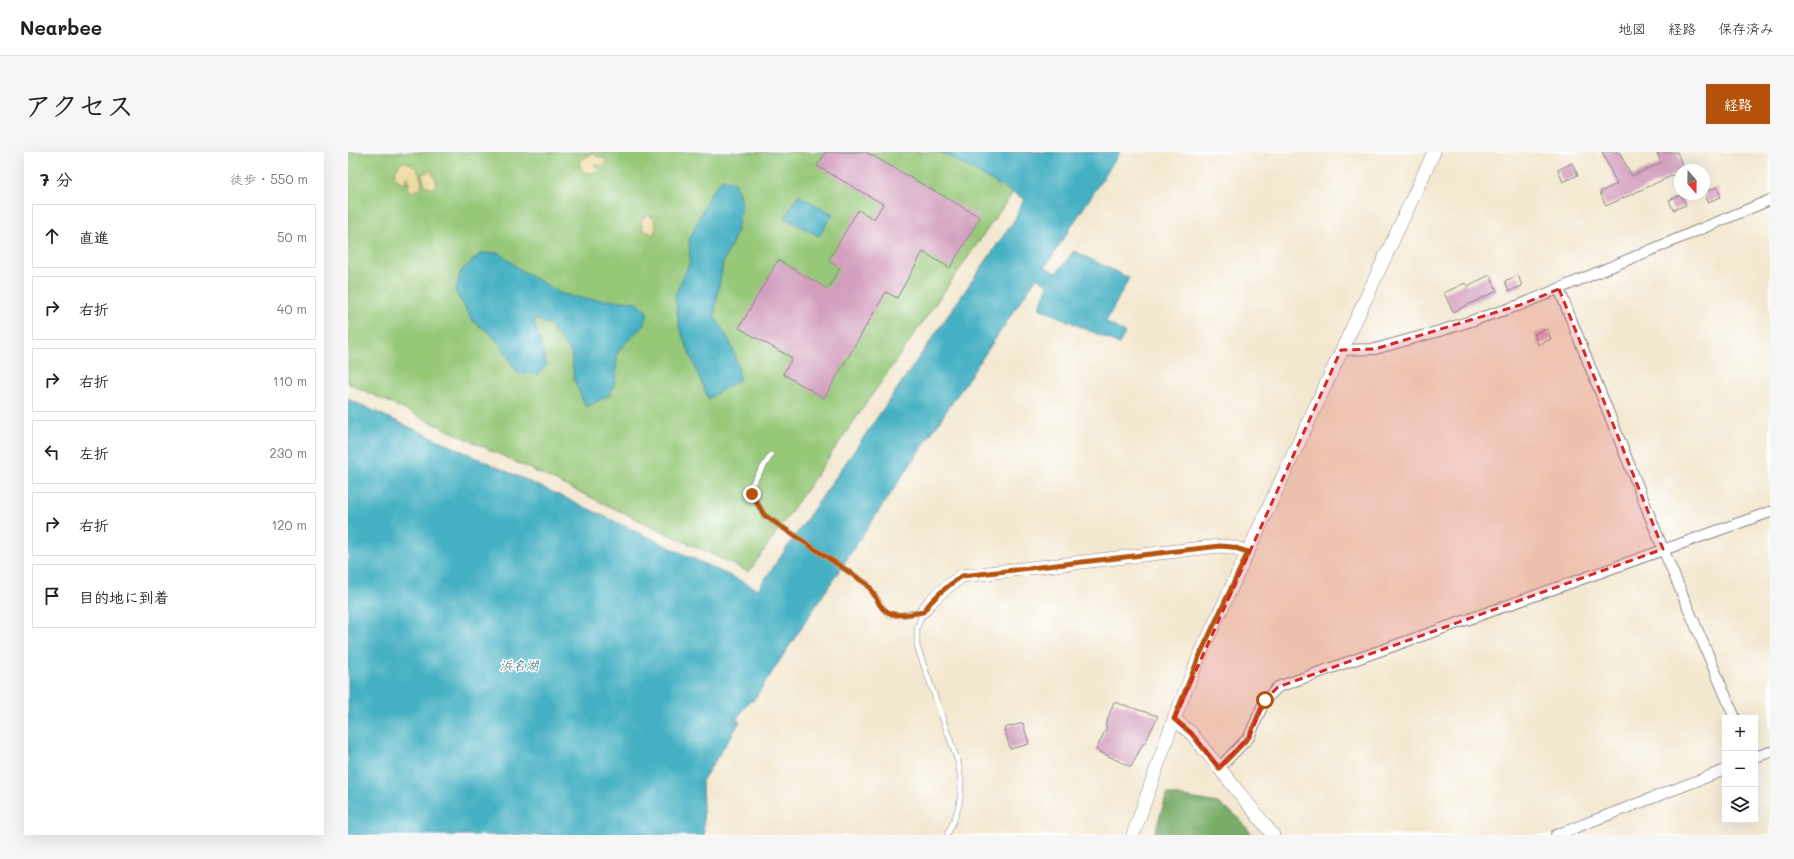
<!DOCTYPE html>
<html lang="ja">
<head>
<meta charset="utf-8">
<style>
	:root { --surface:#fff; --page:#f6f6f6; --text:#222; --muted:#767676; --line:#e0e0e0; --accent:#b45309 }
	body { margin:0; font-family:Mali,"Klee One",sans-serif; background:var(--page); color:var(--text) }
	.controls { position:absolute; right:12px; bottom:12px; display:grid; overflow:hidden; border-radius:0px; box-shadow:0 4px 16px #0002 }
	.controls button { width:36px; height:36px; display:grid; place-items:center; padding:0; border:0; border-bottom:1px solid var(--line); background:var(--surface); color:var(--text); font:20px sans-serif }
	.compass { position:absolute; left:1326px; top:12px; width:36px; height:36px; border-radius:50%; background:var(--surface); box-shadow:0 4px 16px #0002; rotate:160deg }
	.stop { position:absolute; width:12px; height:12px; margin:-9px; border:3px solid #b45309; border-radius:50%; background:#fff }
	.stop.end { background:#b45309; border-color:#fff; box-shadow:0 1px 4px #0008 }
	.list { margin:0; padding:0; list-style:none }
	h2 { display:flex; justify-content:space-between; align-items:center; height:52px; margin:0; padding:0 16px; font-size:17px }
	h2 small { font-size:13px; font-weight:400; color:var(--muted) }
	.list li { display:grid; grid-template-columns:26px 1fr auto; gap:12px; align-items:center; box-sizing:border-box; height:64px; margin:0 8px 8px; padding:0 8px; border:1px solid var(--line); border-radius:0px }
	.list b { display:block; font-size:15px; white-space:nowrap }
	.list em { font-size:13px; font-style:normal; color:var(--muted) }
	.icon { flex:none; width:22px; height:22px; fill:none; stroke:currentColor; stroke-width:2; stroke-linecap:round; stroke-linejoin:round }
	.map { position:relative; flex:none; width:1422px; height:683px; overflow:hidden; border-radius:0px }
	header { display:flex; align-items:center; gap:24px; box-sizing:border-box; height:56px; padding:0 20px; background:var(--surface); border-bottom:1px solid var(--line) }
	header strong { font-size:19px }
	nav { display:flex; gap:22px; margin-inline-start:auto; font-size:14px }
	.intro { display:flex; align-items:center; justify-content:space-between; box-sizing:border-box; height:96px; padding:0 24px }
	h1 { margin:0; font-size:28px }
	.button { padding:10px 18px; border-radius:0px; background:var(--accent); color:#fff; font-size:14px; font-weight:700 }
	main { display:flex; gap:24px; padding:0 24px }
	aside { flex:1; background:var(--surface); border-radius:0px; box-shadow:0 4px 16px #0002 }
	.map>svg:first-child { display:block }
	.green { fill:#96c878; stroke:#5c755a }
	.forest { fill:#78ac68; stroke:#4d6752 }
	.sand { fill:#eeda9e; stroke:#887e6c }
	.water { fill:#44b0c3; stroke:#33697f }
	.building { fill:#d39fbd }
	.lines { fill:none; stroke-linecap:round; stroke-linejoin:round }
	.service-casing { stroke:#8a8485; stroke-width:6 }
	.minor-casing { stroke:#8a8485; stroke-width:12 }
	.tertiary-casing { stroke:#8a8485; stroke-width:14 }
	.service { stroke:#fff; stroke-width:5 }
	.minor { stroke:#fff; stroke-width:10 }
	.tertiary { stroke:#fff; stroke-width:13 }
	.route { stroke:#b45309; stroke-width:5 }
	.marked { fill:#d62828; fill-opacity:0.2; stroke:#d62828; stroke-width:3; stroke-dasharray:8 5; stroke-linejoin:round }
	.labels { text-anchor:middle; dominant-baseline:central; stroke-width:3; stroke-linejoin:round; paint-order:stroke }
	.water-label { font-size:13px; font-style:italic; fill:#316278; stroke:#fff }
</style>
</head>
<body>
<header>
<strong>Nearbee</strong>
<nav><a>地図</a><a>経路</a><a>保存済み</a></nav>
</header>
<div class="intro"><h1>アクセス</h1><a class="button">経路</a></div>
<main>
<aside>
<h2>7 分<small>徒歩 · 550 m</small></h2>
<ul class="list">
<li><svg class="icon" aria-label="ahead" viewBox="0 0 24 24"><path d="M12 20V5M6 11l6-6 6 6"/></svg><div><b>直進</b></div><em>50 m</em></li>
<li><svg class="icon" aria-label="right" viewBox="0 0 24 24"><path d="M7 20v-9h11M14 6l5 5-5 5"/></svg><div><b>右折</b></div><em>40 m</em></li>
<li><svg class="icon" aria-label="right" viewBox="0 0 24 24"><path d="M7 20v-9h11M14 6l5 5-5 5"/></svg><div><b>右折</b></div><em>110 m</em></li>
<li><svg class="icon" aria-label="left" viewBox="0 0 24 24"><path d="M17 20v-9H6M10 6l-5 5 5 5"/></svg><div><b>左折</b></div><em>230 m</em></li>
<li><svg class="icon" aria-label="right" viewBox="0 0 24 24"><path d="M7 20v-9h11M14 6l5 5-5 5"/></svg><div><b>右折</b></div><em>120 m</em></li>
<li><svg class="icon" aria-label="arrive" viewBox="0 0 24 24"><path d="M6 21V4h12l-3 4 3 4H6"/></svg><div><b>目的地に到着</b></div></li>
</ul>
</aside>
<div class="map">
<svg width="1422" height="683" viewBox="0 0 1422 683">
	<rect width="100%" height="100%" fill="#fff"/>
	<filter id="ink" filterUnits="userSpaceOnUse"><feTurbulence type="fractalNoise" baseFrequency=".025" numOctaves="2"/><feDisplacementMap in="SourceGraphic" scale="8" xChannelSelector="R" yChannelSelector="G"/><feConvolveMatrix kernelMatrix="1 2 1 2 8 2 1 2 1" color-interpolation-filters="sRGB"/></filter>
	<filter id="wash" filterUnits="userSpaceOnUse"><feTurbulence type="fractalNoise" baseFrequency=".012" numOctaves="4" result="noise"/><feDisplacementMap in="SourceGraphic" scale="16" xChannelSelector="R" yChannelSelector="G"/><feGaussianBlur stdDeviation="0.9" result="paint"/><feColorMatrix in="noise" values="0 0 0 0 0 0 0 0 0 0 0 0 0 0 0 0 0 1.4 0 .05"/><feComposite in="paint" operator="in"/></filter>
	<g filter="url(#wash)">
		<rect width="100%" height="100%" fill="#f3e7cf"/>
		<path class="green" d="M0,0H693L401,420L0,231Z"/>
		<path class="forest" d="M819,642L870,651L890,665L904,683H806Z"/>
		<path class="sand" d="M246,1L249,5L257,6L258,11L254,14L246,12L250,18L247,21L236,20L231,12L234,7Z
			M54,10C66,8 76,26 73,36L65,40L60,37L61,31L60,25H58V31H55L46,25L48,17Z
			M83,18L89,31L84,37L77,33L74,22Z
			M300,63L306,66L308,74L306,83L295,78L293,68Z"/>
		<path class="water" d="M593,0H772L697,115L708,121L726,99L781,126L758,170L777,181L771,192L691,156L700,133L689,125L522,372L405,549L400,550L388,568L392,570L354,629L356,683H0V247L224,349L410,437L667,67L676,47Z
			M374,27L387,30L394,52L388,82L375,111L366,164C382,189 388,197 392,227L360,247L331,175L327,143L342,110L341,88L362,42Z
			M450,43L485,62L471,84L437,66Z
			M133,101H151L173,118L214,142L238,147L290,150L300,161L295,174L270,199L267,230L262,243L238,255L226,228L223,201L202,173L185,167L199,213L191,222L169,221L153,193L139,179L125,169L107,139L113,119Z"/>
		<g id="blocks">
			<path class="building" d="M478,0H518L632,65L602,116L575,100L549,146L538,140L476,246L435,222L444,206L391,176L430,108L480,137L492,116L480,109L510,58L526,67L535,52L469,14Z
				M1254,0H1271L1284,24L1313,11L1309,0H1329L1336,18H1332V20L1258,54L1252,40L1269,32Z
				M1224,11L1230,23L1215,30L1210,18Z
				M1369,35L1373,45L1360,50L1356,40Z
				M1333,43L1338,53L1325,58L1321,48Z
				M1142,123L1149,139L1105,160L1096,141L1117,131L1119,134Z
				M1170,123L1174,134L1161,139L1157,129Z
				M1199,177L1203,187L1190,193L1186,182Z
				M766,550L810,564L797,591L796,590L783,615L748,598L759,575L757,574Z
				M675,571L681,592L662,597L656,576Z"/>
		</g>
	</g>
	<g filter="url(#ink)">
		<use href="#blocks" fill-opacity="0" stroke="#8a8485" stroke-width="1"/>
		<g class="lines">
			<g class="service-casing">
				<path id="service" d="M423,303L404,332V342L416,363L519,432C527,442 531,452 540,462L552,463L574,460
					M575,459L569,476V494L610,610C616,640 613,656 599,683"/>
			</g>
			<g class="minor-casing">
				<path id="minor" d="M1211,137L1315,397L1387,566
					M993,198L1027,197L1095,178L1172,153L1422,48
					M1407,605L1422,600
					M871,616L901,585L917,548L930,535L1422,360
					M1208,683L1377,618"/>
			</g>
			<g class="tertiary-casing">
				<path id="tertiary" d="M575,459C586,444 599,434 614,424L872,394L884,395L900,400
					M826,567L843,581L925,683
					M785,683L826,567L851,505L1086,0"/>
			</g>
			<use href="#service" class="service"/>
			<use href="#minor" class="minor"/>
			<use href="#tertiary" class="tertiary"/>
		</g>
	</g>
	<g class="lines" filter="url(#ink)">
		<path class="route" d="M404,342L416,363L519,432C526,440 527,445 532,453C542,468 560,462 575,460C586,444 599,434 614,424L872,394L884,395L900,400L851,505L826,567L843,581L871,616L901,585L917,548"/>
	</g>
	<path class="marked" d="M1211,137L1315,397L930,535L917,548L901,585L871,616L843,581L826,567L993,198L1027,197L1172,153Z"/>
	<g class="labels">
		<g class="water-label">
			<text x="171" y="512">浜名湖</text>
		</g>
	</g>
</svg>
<div class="controls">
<button>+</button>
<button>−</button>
<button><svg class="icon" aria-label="layers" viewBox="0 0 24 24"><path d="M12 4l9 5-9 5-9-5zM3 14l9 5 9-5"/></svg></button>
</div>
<svg class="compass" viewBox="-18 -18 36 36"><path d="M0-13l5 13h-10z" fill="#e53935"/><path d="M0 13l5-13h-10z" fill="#767676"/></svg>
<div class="stop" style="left:917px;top:548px"></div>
<div class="stop end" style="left:404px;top:342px"></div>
</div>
</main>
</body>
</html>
